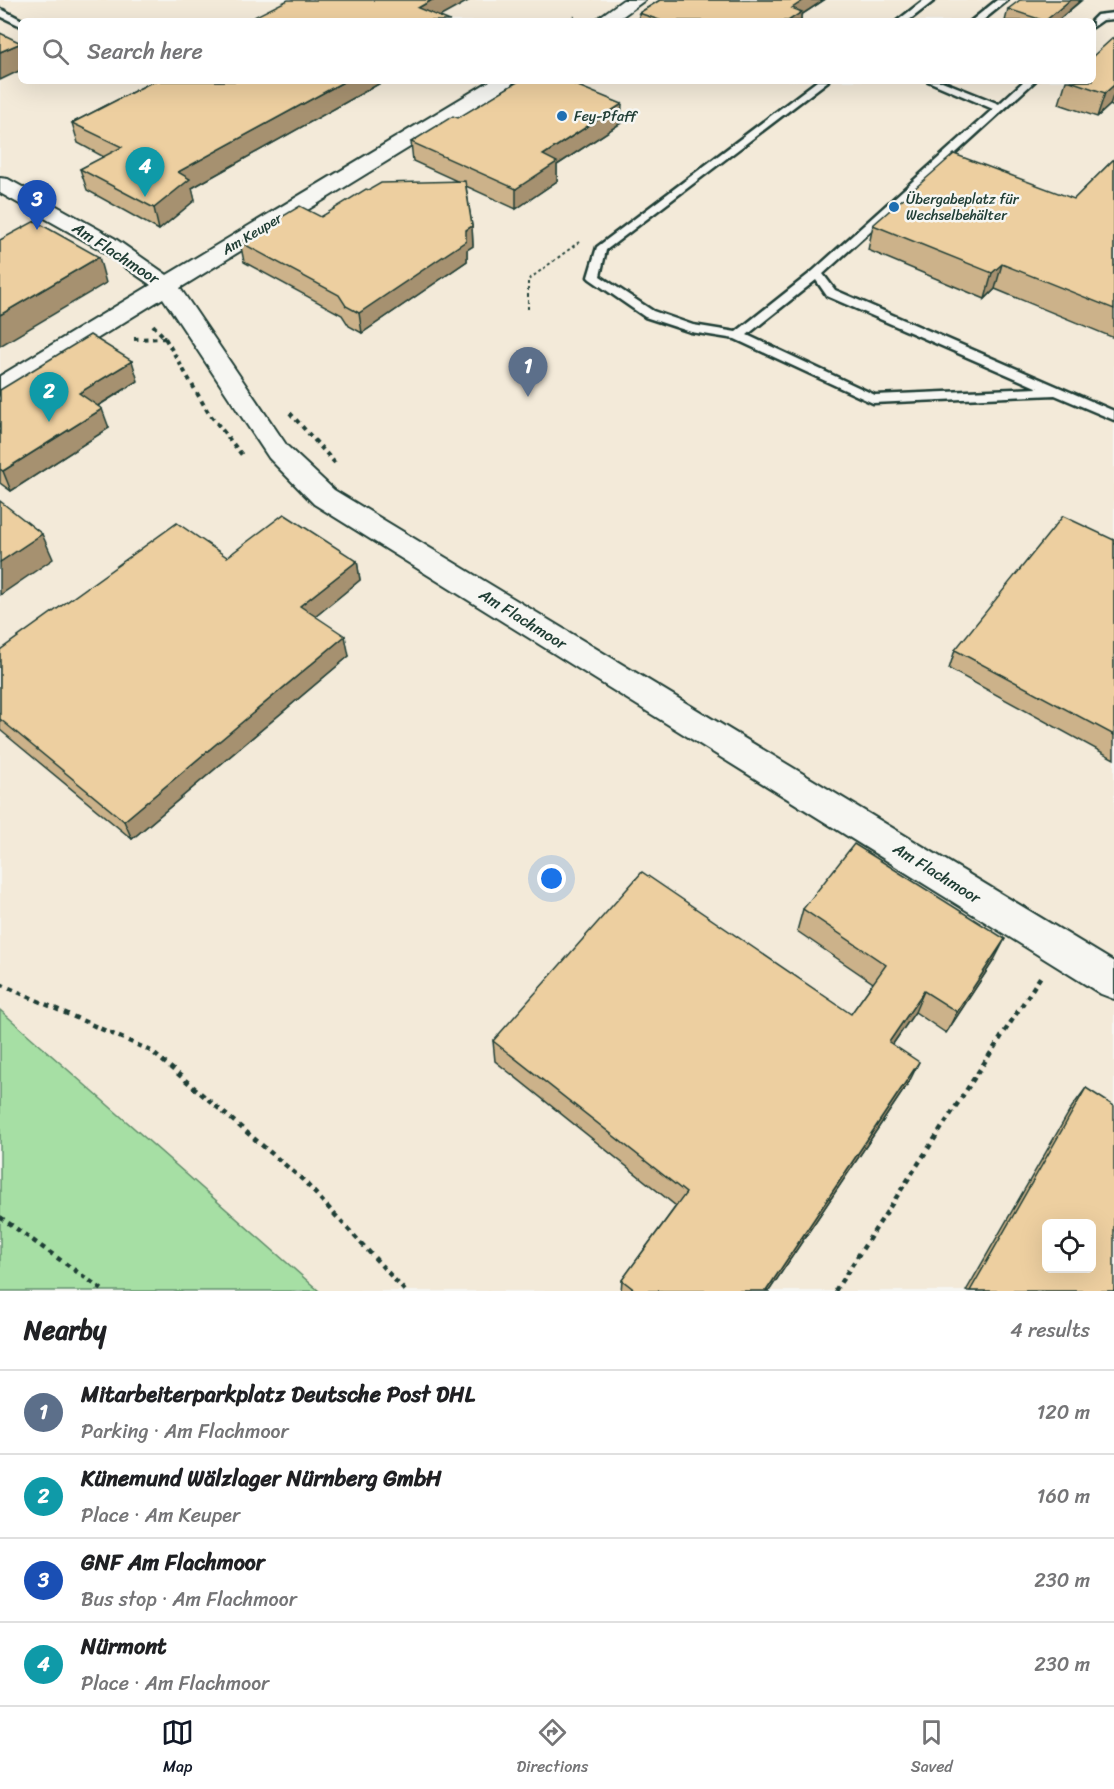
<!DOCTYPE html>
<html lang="en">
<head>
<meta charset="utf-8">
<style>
	:root { --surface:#fff; --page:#f2f2f2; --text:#202124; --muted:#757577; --line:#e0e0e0; --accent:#111827 }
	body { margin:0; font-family:Sriracha,sans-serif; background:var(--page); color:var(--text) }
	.controls { position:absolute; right:18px; bottom:18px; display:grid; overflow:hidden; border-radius:9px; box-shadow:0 6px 24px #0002 }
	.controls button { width:54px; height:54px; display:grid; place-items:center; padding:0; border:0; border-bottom:2px solid var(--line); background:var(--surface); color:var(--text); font:30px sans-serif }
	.you { position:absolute; left:552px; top:879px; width:21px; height:21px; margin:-15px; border:4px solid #fff; border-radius:50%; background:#1a73e8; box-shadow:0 0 0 9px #1a73e833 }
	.badge { display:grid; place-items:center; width:39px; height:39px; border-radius:50%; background:var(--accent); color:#fff; font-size:20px; font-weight:700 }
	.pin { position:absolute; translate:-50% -50px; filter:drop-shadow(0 2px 3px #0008) }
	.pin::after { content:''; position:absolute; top:32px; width:21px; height:18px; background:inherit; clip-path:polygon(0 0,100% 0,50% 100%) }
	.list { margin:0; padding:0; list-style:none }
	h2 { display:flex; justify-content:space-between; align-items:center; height:78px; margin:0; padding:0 24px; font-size:26px }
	h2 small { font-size:20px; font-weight:400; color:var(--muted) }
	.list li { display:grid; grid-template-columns:39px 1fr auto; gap:18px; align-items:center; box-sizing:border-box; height:84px; padding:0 24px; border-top:2px solid var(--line) }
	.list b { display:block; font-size:22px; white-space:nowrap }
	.list p { margin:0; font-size:20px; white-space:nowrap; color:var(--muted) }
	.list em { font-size:20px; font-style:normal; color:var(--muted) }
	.icon { flex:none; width:33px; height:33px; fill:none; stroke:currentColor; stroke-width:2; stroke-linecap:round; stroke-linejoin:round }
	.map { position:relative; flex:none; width:1114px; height:1291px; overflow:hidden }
	.search { position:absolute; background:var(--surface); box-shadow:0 6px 24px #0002; left:18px; right:18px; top:18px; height:66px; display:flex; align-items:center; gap:15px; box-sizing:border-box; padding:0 21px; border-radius:9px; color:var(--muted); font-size:22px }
	.sheet { height:414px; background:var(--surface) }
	nav { display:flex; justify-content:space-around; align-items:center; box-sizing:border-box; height:84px; border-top:2px solid var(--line); background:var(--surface); font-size:16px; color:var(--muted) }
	nav a { display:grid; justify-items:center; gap:3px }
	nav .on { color:var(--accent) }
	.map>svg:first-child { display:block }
	.built { fill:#f3ead9; fill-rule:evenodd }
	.green { fill:#a6dfa4; stroke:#628e6c; stroke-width:1.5 }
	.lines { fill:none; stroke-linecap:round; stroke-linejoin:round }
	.service-casing { stroke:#1f3d34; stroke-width:5 }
	.minor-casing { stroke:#1f3d34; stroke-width:4 }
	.path-far2 { stroke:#1f3d34; stroke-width:2; stroke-dasharray:3 3; stroke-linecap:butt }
	.path-far1 { stroke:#1f3d34; stroke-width:4; stroke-dasharray:4.5 4.5; stroke-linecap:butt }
	.path { stroke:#1f3d34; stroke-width:4.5; stroke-dasharray:5 5; stroke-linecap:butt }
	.service { fill:#f6f6f2; fill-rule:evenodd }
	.minor { fill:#f6f6f2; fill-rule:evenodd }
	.wall { fill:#ccb28a; stroke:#1f3d34; stroke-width:1.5 }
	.shaded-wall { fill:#a69170; stroke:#1f3d34; stroke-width:1.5 }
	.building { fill:#edcfa0; stroke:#1f3d34; stroke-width:1.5; fill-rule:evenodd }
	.poi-dot { fill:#1f6fb2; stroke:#f6f6f2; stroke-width:2 }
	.labels { text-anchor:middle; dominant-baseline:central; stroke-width:5; stroke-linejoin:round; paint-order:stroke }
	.far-poi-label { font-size:14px; fill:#1f3d34; stroke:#f6f6f2; text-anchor:start }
	.far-street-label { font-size:14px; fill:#1f3d34; stroke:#f6f6f2 }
	.street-label { font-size:16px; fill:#1f3d34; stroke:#f6f6f2 }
</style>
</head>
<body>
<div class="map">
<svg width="1114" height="1291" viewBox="0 0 1114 1291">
	<rect width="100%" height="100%" fill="#f6f6f2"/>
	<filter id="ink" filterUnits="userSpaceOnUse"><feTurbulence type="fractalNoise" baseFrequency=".0167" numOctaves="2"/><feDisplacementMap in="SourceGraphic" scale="12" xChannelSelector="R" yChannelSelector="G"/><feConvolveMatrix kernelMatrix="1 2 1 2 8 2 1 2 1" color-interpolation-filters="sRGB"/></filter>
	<g filter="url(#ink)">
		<path class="built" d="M0,0H1114V1291H319L0,1010ZM21,21H1093V81H21ZM1046,1224H1092V1268H1046Z"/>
		<path class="green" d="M0,1010L319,1291H0Z"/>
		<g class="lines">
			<g class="service-casing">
				<path id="service" d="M924,0H935L908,21H897Z
					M997,0H1008L982,21H971Z
					M0,9L3,10L24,21H21V26L0,16Z
					M1114,13V19L1103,20L1093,27V21H1091L1097,15Z
					M817,81H828L606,250L600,276L653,311L693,325L736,332L813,271L993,109L928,81H942L999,104L1024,81H1035L823,274L835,290L1114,411V420L1055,395L873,403L735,339L691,332L645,317L590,279L588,277L597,247ZM816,280L827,296L1038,388L875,395L747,335Z"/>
			</g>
			<g class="minor-casing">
				<path id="minor" d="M623,0H645L616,21H594Z
					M490,81H514L511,85L180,288L287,446L334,490L1114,962V999L1101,994L314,504L269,458L163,298L9,393L0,395V376L151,285L98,248L0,193V178L8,179L114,238L167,275Z"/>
			</g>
			<path class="path-far2" d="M567,21L577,15
				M528,309V280L579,242"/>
			<path class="path-far1" d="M153,325L165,338L208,412L242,455
				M134,339L166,338
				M290,413L335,463"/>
			<path class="path" d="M0,984L151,1051L303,1180L405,1291
				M0,1217L104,1291
				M835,1291L1041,976"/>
			<use href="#service" class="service"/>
			<use href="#minor" class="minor"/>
		</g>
		<path class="wall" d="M660,0H824L801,15V21H639V13Z
			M1081,1L1057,21H1005L1008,9Z
			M1114,37V107L1110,105L1097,117L1059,104L1066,81H1093Z
			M154,81H384L192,188L195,200L159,230L87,190L80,169L104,157L78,143L72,123Z
			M458,118L621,123L557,165V181L516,209L466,186L472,226L473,246L467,250V261L362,333L349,326L342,315L244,262L240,242L321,217L369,190L457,181L413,161L411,142Z
			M1114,159V338L995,289L985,299L868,250L873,225L1074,199Z
			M138,381L98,406L109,428L11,491L0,483V390Z
			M1114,540V759L949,669L955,650Z
			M227,557L357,561L360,580L315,617L349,656L132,839L0,730V650Z
			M803,909L994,960L946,1033L915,1012L893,1044L909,1082L769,1291H621L622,1280L676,1206L495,1061L493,1041L851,1014L873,983L797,931Z
			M1086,1088L1114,1291H966L1072,1107Z"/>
		<path class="shaded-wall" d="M432,0H470L432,21L418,8Z
			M804,0H824L801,15V21H788L792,8Z
			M1070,0H1081L1057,21H1045Z
			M21,43V70L0,80V52Z
			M345,81H384L192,188L195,200L159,230L154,208L178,172Z
			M1114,85V93L1110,105L1097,117L1105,93Z
			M622,104L621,123L557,165V181L516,209V189L543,155Z
			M472,226L473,246L467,250V261L362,333L359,313Z
			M99,257L106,283L0,346V315Z
			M1002,264L995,289L985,299L992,273Z
			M132,361L138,381L86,413L79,393Z
			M102,409L109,428L11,491L3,471Z
			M42,534L53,559L0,595V562Z
			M357,561L360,580L304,626L300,606Z
			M345,636L349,656L132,839L124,821Z
			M1005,939L994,960L946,1033L957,1012Z
			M924,991L915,1012L881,1061L889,1042Z
			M919,1062L909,1082L769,1291H766Z"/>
		<path class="building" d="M288,0H432L418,8L450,21H246Z
			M660,0H804L792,8L802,12L788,21H662L639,13Z
			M1020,0H1070L1045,21L1008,9Z
			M0,33L21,43L0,52Z
			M1114,37V85L1105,93L1070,81H1093V56Z
			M154,81H345L178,172L190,179L154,208L80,169L122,147L72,123Z
			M519,81H566L622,104L543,155L557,162L516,189L411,142L453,116L458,118Z
			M954,154L1074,199L1114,159V309L1002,264L992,273L873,225Z
			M465,181L472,226L466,230V241L359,313L346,306L339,295L240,242L300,206L321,217L366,189L369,190L381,183Z
			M35,221L99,257L0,315V240Z
			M90,335L132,361L79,393L102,409L3,471L0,469V390Z
			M0,501L42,534L0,562Z
			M284,514L357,561L300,606L345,636L124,821L0,719V650L177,523L227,557Z
			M1063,516L1114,540V735L955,650Z
			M854,844L1005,939L957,1012L924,991L889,1042L919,1062L766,1291H636L622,1280L686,1193L493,1041L642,872L851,1014L886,965L803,909Z
			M1086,1088L1114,1106V1291H970ZM1047,1224H1092V1269H1047Z"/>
	</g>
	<g class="poi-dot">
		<circle cx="562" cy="116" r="6"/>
		<circle cx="894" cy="207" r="6"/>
	</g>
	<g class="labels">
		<g class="far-poi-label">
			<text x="574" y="116">Fey-Pfaff</text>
			<text x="906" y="199">Übergabeplatz für<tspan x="906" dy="16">Wechselbehälter</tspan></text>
		</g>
		<g class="far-street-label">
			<text transform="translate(252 234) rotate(-31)">Am Keuper</text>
		</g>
		<g class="street-label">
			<text transform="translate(116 253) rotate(33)">Am Flachmoor</text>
			<text transform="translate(523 619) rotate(32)">Am Flachmoor</text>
			<text transform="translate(937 873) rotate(32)">Am Flachmoor</text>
		</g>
	</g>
</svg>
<div class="controls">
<button><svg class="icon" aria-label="locate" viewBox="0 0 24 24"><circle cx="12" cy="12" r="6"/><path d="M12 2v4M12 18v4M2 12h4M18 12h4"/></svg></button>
</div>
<div class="you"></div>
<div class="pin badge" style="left:528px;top:397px;background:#5c6f8a">1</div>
<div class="pin badge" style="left:49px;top:422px;background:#0f9aa8">2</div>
<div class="pin badge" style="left:37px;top:230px;background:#1a4fb4">3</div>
<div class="pin badge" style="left:145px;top:197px;background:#0f9aa8">4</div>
<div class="search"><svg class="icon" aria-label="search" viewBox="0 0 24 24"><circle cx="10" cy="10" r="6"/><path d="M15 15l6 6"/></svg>Search here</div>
</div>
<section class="sheet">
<h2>Nearby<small>4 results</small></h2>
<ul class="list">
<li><span class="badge" style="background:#5c6f8a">1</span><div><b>Mitarbeiterparkplatz Deutsche Post DHL</b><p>Parking · Am Flachmoor</p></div><em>120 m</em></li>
<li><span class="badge" style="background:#0f9aa8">2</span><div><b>Künemund Wälzlager Nürnberg GmbH</b><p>Place · Am Keuper</p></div><em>160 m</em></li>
<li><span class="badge" style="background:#1a4fb4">3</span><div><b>GNF Am Flachmoor</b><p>Bus stop · Am Flachmoor</p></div><em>230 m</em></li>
<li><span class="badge" style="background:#0f9aa8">4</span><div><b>Nürmont</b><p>Place · Am Flachmoor</p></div><em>230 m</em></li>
</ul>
</section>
<nav>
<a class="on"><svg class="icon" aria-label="map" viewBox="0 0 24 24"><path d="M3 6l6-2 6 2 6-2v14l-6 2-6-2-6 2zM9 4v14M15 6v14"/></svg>Map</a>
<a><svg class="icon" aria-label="directions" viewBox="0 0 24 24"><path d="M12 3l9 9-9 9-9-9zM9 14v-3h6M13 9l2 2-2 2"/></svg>Directions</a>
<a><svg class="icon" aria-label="saved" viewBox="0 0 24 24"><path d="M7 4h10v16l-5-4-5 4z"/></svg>Saved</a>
</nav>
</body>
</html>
